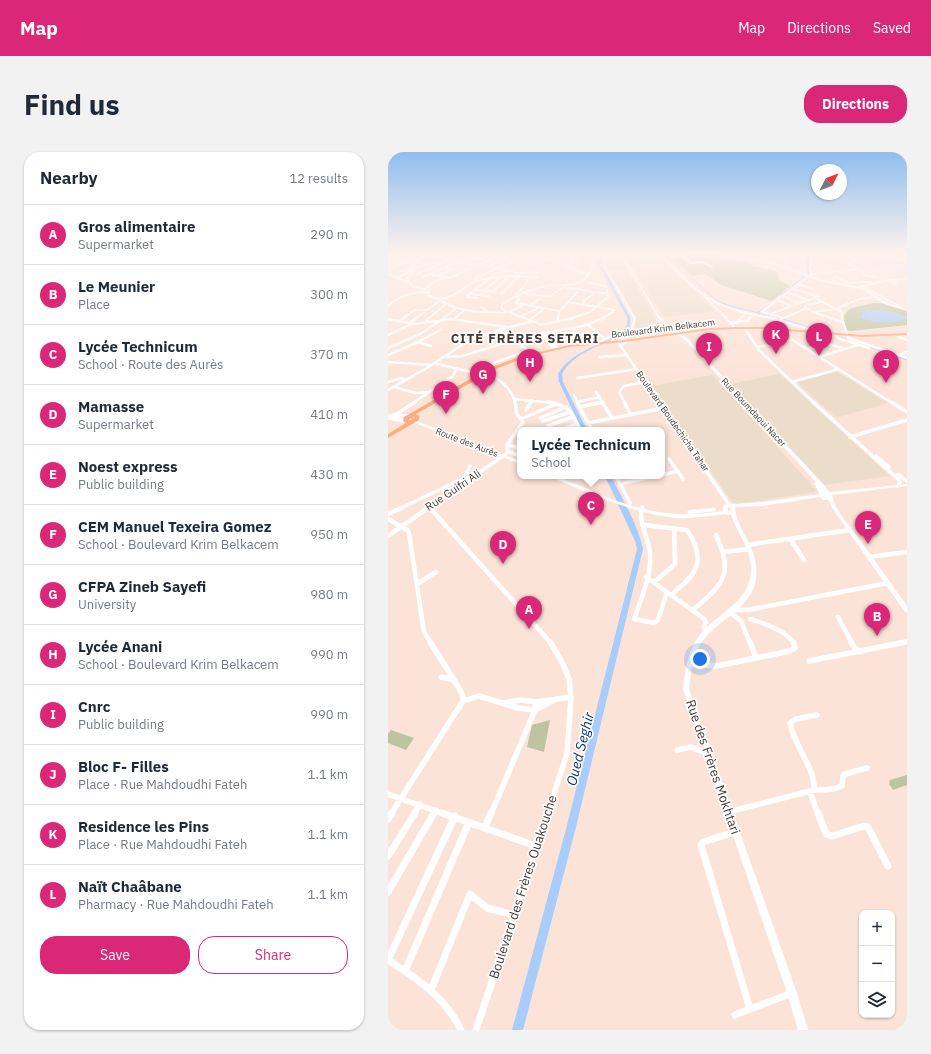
<!DOCTYPE html>
<html lang="en">
<head>
<meta charset="utf-8">
<style>
	:root { --surface:#fff; --page:#f2f2f3; --text:#1f2937; --muted:#747a83; --line:#e0e1e3; --accent:#db2777 }
	body { margin:0; font-family:"IBM Plex Sans",sans-serif; background:var(--page); color:var(--text) }
	.controls { position:absolute; right:12px; bottom:12px; display:grid; overflow:hidden; border-radius:8px; box-shadow:0 1px 3px #0004 }
	.controls button { width:36px; height:36px; display:grid; place-items:center; padding:0; border:0; border-bottom:1px solid var(--line); background:var(--surface); color:var(--text); font:20px sans-serif }
	.compass { position:absolute; left:423px; top:12px; width:36px; height:36px; border-radius:50%; background:var(--surface); box-shadow:0 1px 3px #0004; rotate:48deg }
	.you { position:absolute; left:312px; top:507px; width:14px; height:14px; margin:-10px; border:3px solid #fff; border-radius:50%; background:#1a73e8; box-shadow:0 0 0 6px #1a73e833 }
	.badge { display:grid; place-items:center; width:26px; height:26px; border-radius:50%; background:var(--accent); color:#fff; font-size:13px; font-weight:700 }
	.pin { position:absolute; translate:-50% -33px; filter:drop-shadow(0 1px 2px #0008) }
	.pin::after { content:''; position:absolute; top:21px; width:14px; height:12px; background:inherit; clip-path:polygon(0 0,100% 0,50% 100%) }
	.popup { position:absolute; left:129px; top:275px; width:148px; height:52px; box-sizing:border-box; display:grid; place-content:center; border-radius:8px; background:var(--surface); filter:drop-shadow(0 1px 3px #0005); font-size:13px; white-space:nowrap; color:var(--muted) }
	.popup b { font-size:15px; color:var(--text) }
	.popup::after { content:''; position:absolute; left:50%; top:100%; margin-left:-8px; border:8px solid transparent; border-top-color:var(--surface) }
	.list { margin:0; padding:0; list-style:none }
	h2 { display:flex; justify-content:space-between; align-items:center; height:52px; margin:0; padding:0 16px; font-size:17px }
	h2 small { font-size:13px; font-weight:400; color:var(--muted) }
	.list li { display:grid; grid-template-columns:26px 1fr auto; gap:12px; align-items:center; box-sizing:border-box; height:60px; padding:0 16px; border-top:1px solid var(--line) }
	.list b { display:block; font-size:15px; white-space:nowrap }
	.list p { margin:0; font-size:13px; white-space:nowrap; color:var(--muted) }
	.list em { font-size:13px; font-style:normal; color:var(--muted) }
	.actions { display:flex; gap:8px; padding:12px 16px }
	.actions a { flex:1; padding:9px 0; border:1px solid var(--accent); border-radius:16px; text-align:center; font-size:14px; color:var(--accent) }
	.actions .main { background:var(--accent); color:#fff }
	.icon { flex:none; width:22px; height:22px; fill:none; stroke:currentColor; stroke-width:2; stroke-linecap:round; stroke-linejoin:round }
	.map { position:relative; flex:none; width:519px; height:878px; overflow:hidden; border-radius:16px }
	header { display:flex; align-items:center; gap:24px; box-sizing:border-box; height:56px; padding:0 20px; background:var(--accent); color:#fff }
	header strong { font-size:19px }
	nav { display:flex; gap:22px; margin-inline-start:auto; font-size:14px }
	.intro { display:flex; align-items:center; justify-content:space-between; box-sizing:border-box; height:96px; padding:0 24px }
	h1 { margin:0; font-size:28px }
	.button { padding:10px 18px; border-radius:16px; background:var(--accent); color:#fff; font-size:14px; font-weight:700 }
	main { display:flex; gap:24px; padding:0 24px }
	aside { flex:1; background:var(--surface); border-radius:16px; box-shadow:0 1px 3px #0004 }
	.map>svg:first-child { display:block }
	.industrial { fill:#ecdcca }
	.medical { fill:#e8d9ec }
	.green { fill:#bdc4a2 }
	.water { fill:#a9cdfa }
	.lines { fill:none; stroke-linecap:round; stroke-linejoin:round }
	.stream { stroke:#a9cdfa; stroke-width:1 }
	.canal { stroke:#a9cdfa; stroke-width:2 }
	.primary-tunnel { stroke:#d7c1b6; stroke-width:5.5; stroke-dasharray:5.5 2.5; stroke-linecap:butt }
	.minor-far5 { stroke:#fff; stroke-width:2 }
	.minor-far4 { stroke:#fff; stroke-width:2.5 }
	.minor-far3 { stroke:#fff; stroke-width:3.5 }
	.minor-far2 { stroke:#fff; stroke-width:4.5 }
	.minor-far1 { stroke:#fff; stroke-width:5.5 }
	.minor { stroke:#fff; stroke-width:7 }
	.tertiary { fill:#fff; fill-rule:evenodd }
	.primary { fill:#fbad80; fill-rule:evenodd }
	.labels { text-anchor:middle; dominant-baseline:central; stroke-width:3.5; stroke-linejoin:round; paint-order:stroke }
	.far-street-label { font-size:9px; fill:#453932; stroke:#fff }
	.street-label { font-size:11px; fill:#453932; stroke:#fff }
	.far-district-label { font-size:13px; font-weight:bold; letter-spacing:1px; fill:#453932; stroke:#fff }
	.near-street-label { font-size:13px; fill:#453932; stroke:#fff }
	.near-water-label { font-size:14px; font-style:italic; fill:#013569; stroke:#fff }
</style>
</head>
<body>
<header>
<strong>Map</strong>
<nav><a>Map</a><a>Directions</a><a>Saved</a></nav>
</header>
<div class="intro"><h1>Find us</h1><a class="button">Directions</a></div>
<main>
<aside>
<h2>Nearby<small>12 results</small></h2>
<ul class="list">
<li><span class="badge">A</span><div><b>Gros alimentaire</b><p>Supermarket</p></div><em>290 m</em></li>
<li><span class="badge">B</span><div><b>Le Meunier</b><p>Place</p></div><em>300 m</em></li>
<li><span class="badge">C</span><div><b>Lycée Technicum</b><p>School · Route des Aurès</p></div><em>370 m</em></li>
<li><span class="badge">D</span><div><b>Mamasse</b><p>Supermarket</p></div><em>410 m</em></li>
<li><span class="badge">E</span><div><b>Noest express</b><p>Public building</p></div><em>430 m</em></li>
<li><span class="badge">F</span><div><b>CEM Manuel Texeira Gomez</b><p>School · Boulevard Krim Belkacem</p></div><em>950 m</em></li>
<li><span class="badge">G</span><div><b>CFPA Zineb Sayefi</b><p>University</p></div><em>980 m</em></li>
<li><span class="badge">H</span><div><b>Lycée Anani</b><p>School · Boulevard Krim Belkacem</p></div><em>990 m</em></li>
<li><span class="badge">I</span><div><b>Cnrc</b><p>Public building</p></div><em>990 m</em></li>
<li><span class="badge">J</span><div><b>Bloc F- Filles</b><p>Place · Rue Mahdoudhi Fateh</p></div><em>1.1 km</em></li>
<li><span class="badge">K</span><div><b>Residence les Pins</b><p>Place · Rue Mahdoudhi Fateh</p></div><em>1.1 km</em></li>
<li><span class="badge">L</span><div><b>Naït Chaâbane</b><p>Pharmacy · Rue Mahdoudhi Fateh</p></div><em>1.1 km</em></li>
</ul>
<div class="actions"><a class="main">Save</a><a>Share</a></div>
</aside>
<div class="map">
<svg width="519" height="878" viewBox="0 0 519 878">
	<rect width="100%" height="100%" fill="#fce3d7"/>
	<path class="industrial" d="M219,101H268L326,159L276,165L250,123L238,107H233L239,117L220,118L216,113Z
		M240,120L268,169L279,180L241,186L248,170L247,163L222,121Z
		M448,219L500,251L448,266L409,230Z
		M392,222L502,324L436,333L342,232Z
		M325,223L428,338L427,340L350,352L344,350L263,234Z"/>
	<path class="medical" d="M482,104L519,110V121L517,122L511,121L486,115L479,107Z"/>
	<path class="green" d="M304,101L326,102L334,106L359,110L364,114L385,118L390,121L391,128L402,134L384,149L333,133L318,122L304,124L284,106Z
		M485,151H493L519,159V173L462,179L459,178C449,154 468,156 485,151Z
		M162,568L156,600L139,595L144,573Z
		M3,578L26,586L18,598L0,591V582Z
		M519,623V633L505,638L501,632L502,628Z"/>
	<path class="water" d="M211,101H214L213,112L242,165C244,173 240,179 234,183C214,193 185,201 174,222L175,230L199,278H194L171,230L170,222C182,201 210,193 231,183C237,178 240,173 239,165L210,112Z
		M479,158L502,159L519,165V167C504,173 488,171 473,166L475,159Z
		M217,324H223C234,346 250,373 255,397L187,679L135,878H124L178,677L249,397L247,389Z"/>
	<g class="lines">
		<path class="stream" d="M275,101L329,149L342,154L392,166
			M395,167L435,180
			M453,185L460,188
			M482,195L519,208"/>
		<path class="canal" d="M420,101V122
			M393,144L418,124
			M370,161L382,153"/>
		<path class="primary-tunnel" d="M17,272L31,263"/>
		<path class="minor-far5" d="M39,101L24,114L26,119L19,126L24,134L41,138L40,143L52,148
			M183,101L182,102L185,105L183,110
			M217,101L216,113L247,167
			M272,101C289,119 306,139 328,150C346,160 368,163 388,167
			M279,101L284,105L298,102
			M304,101L295,106L303,111L314,110L324,115
			M305,101H329
			M385,101L399,109L398,115
			M455,101L464,106L465,109
			M467,101L514,108
			M487,101L498,104
			M499,101L519,103
			M426,102L451,105L448,101
			M351,104L357,101
			M56,106L66,105
			M96,107V103L101,101
			M236,107L272,167
			M84,108L86,104
			M0,109L30,108
			M66,109L77,105
			M398,109L401,101
			M139,110L145,108L153,109
			M127,111L137,106H130
			M146,112L158,107L167,108L199,123
			M102,113L117,107L119,103
			M89,114L112,103
			M181,114L183,110L189,109V113L185,116
			M468,115L459,112L469,109
			M0,116L19,110
			M10,120L53,109
			M127,121L150,120
			M0,122L19,130
			M29,122L60,109
			M41,122L62,126L86,114
			M423,122L468,117L474,119L475,123L487,125
			M49,124L63,118L59,117L63,116
			M35,125L69,110L118,117
			M141,125H149
			M9,126L25,118
			M86,127L129,107L130,103
			M500,128L508,132
			M445,130L446,125L462,131L480,130L486,132
			M409,132L426,137
			M475,134L516,157
			M175,135L221,142
			M471,135L500,128L519,127
			M404,136L431,145
			M37,137L44,131L57,125
			M86,138L78,145L90,146
			M97,138L111,126
			M399,140L421,148
			M82,142L101,144
			M113,142L130,125L125,118L109,121L86,138L106,139L121,124
			M138,142L162,144L177,134
			M129,144L131,148L127,151L172,159
			M395,144L411,151
			M318,146L339,167
			M390,148L403,154L427,146L454,160V167
			M180,150L227,158
			M433,150L418,153L417,155L425,160L446,167
			M196,153V149L207,140
			M0,154C12,143 25,140 41,140
			M142,154L151,147
			M93,155L100,160
			M121,160L135,153
			M425,160L448,157L471,147L489,145
			M383,162L403,154
			M133,164L153,155
			M395,166L373,160L423,122L421,117L424,110L423,104L425,101
			M14,167L27,158H39
			M27,167L54,147L66,143L88,128L119,124L141,125L135,136L128,142L132,144
			M40,167L58,152
			M55,167L68,156
			M61,167H65
			M66,167L77,158
			M143,167L157,156
			M170,167L171,160L192,137
			M181,167L202,160L220,145L218,134L201,131
			M214,167L227,158
			M352,167L357,163
			M361,167L367,162
			M393,167L417,157"/>
		<path class="minor-far4" d="M247,166L244,177L230,190L271,251
			M272,166L281,178L287,181
			M338,166L347,176
			M383,166L424,178V181
			M443,166L454,170
			M454,166L460,186L519,206
			M0,167L26,172L63,167L119,175
			M393,167L395,166
			M12,169L16,166
			M38,169L41,166
			M170,170V166
			M22,171L28,166
			M342,171L359,169L362,166
			M348,171L353,166
			M199,172L217,187L211,191
			M153,173L185,166
			M357,177L371,198L426,251
			M191,179L176,183L187,185L196,183
			M398,179L403,182V187L504,251
			M163,180C179,192 193,188 211,182
			M158,181L195,174L216,166
			M126,182L128,183H122Z
			M0,183L24,172
			M128,183L132,186
			M448,183L450,186L481,196
			M511,185L519,188
			M217,187L229,182
			M30,190L43,194
			M231,193L233,194L238,190
			M371,195L404,188
			M0,196L32,182L56,166
			M419,197L440,192L457,197
			M0,203L30,190L54,177
			M511,203L519,200
			M55,205L74,204L139,184L154,181
			M212,205L239,203
			M431,205L470,193
			M0,210L43,213
			M46,211L83,220L140,198L110,178
			M99,219C110,227 125,237 127,251
			M189,226L249,217
			M0,230L13,226L18,228
			M404,230L451,217
			M6,235L27,241L39,240
			M0,238L39,216L80,189L121,175L143,170
			M208,240L215,251
			M186,243L190,251
			M126,247L165,251
			M189,250L212,245
			M25,251L65,224L68,217
			M142,251L144,248
			M212,251L215,250
			M237,251L231,240L236,234L258,230"/>
		<path class="minor-far3" d="M127,250L129,262L135,270L119,293V299L132,304
			M160,250C181,253 184,260 192,278
			M189,250L204,278
			M189,250H190
			M214,250L224,266
			M236,250L243,263
			M271,250L342,354
			M425,250L511,328L512,330L510,334
			M503,250L519,260
			M192,255L215,250
			M138,258L143,250
			M7,263L27,250
			M7,263L9,264L7,267L1,266L2,264Z
			M9,264H22
			M152,266L178,255
			M5,267L17,269
			M133,267L168,252
			M155,269L182,260
			M200,271L276,256
			M160,274L184,265
			M172,278L189,272
			M462,285L519,268
			M119,293L132,296
			M488,304L501,315
			M281,307L295,327
			M510,322L519,329
			M274,323L290,319
			M228,324L242,351
			M76,326L82,314
			M232,332L267,324
			M41,355L42,357
			M11,357L76,326H83
			M38,357L118,302
			M254,357V355"/>
		<path class="minor-far2" d="M42,356L163,491
			M254,356C250,371 261,386 262,401C264,424 253,446 246,467L266,471L270,468L279,440
			M0,362L13,356
			M0,367L19,378L21,381L36,480L43,491
			M256,373L299,378C320,409 308,423 283,443
			M0,384L40,356
			M403,388L416,408
			M359,393L462,378
			M336,400L361,397
			M481,405L519,400
			M258,425L315,466L318,470L316,475L318,479
			M266,430L287,412L286,376
			M29,432L48,420
			M305,458C336,431 346,424 328,383
			M344,458H360L500,431
			M342,460L353,469L362,491
			M450,465L464,491
			M362,467C377,472 396,477 406,491
			M513,491L519,490"/>
		<path class="minor-far1" d="M463,490L466,495L472,500
			M368,506L402,499L407,496L405,490
			M421,509L518,490
			M302,512L328,514L368,506L362,490
			M53,525L66,528
			M75,549L91,544L130,556L147,558L168,547L183,545
			M114,551L133,548L148,550L164,548
			M289,598L303,595L320,602
			M426,638C436,638 445,638 454,634L455,624L457,622L479,616
			M422,640L430,662
			M0,642L56,662
			M340,660L426,638C428,617 406,594 402,571L408,567L429,563
			M3,662L75,549V544L71,536L42,490
			M26,662L32,652
			M46,662L48,658
			M103,662L147,558L148,550
			M159,662L179,602L183,545L181,527L173,508L162,490"/>
		<path class="minor" d="M54,661L148,694
			M430,661L438,682L444,684L476,674L480,675L500,714
			M0,667L4,661
			M97,675L103,661
			M347,680L315,690L313,693L362,857L347,863
			M0,704L27,661
			M0,740L46,661
			M0,808L67,664
			M0,808C30,827 57,845 73,878
			M17,819L81,670
			M43,838L82,742L99,756L126,763
			M362,857L404,841
			M88,878L160,661"/>
		<path class="tertiary" d="M133,101H141L107,105L69,111H59L55,106L35,104L36,103L56,104L61,109H69L107,103Z
			M206,101H208C206,109 206,118 200,125C190,137 172,133 159,135C144,138 127,144 115,153V157L120,159L153,171V173H151L120,161C117,162 110,162 105,161C86,161 66,160 51,148L53,147C73,160 95,159 117,160L113,157V153C123,143 146,135 160,133C173,131 189,135 198,124C203,118 204,108 206,101Z
			M329,101H333L387,111L433,127L477,136L498,150L519,157V159L496,152L475,138L431,129L386,113Z
			M154,180H159L170,195L169,199C161,197 158,188 153,181Z
			M289,180H291L299,186L436,333L440,339L442,340L519,332V334L444,343C446,356 460,372 468,383C485,406 502,430 519,454V460H517L460,379L443,354L441,348H435L432,345L375,354L347,355C349,381 372,395 368,427C364,457 326,469 312,493C304,506 303,522 301,537L409,841L420,878H410L399,841L295,537C297,520 299,502 309,487C327,460 365,452 363,414C362,395 348,380 343,362L341,363L337,362C321,364 304,367 288,366C257,363 228,352 199,340C189,336 172,330 163,324H169C207,340 247,360 289,362C304,363 320,361 335,359C334,352 340,351 345,352L375,350L432,342L426,331L428,330L297,188L289,182ZM341,354L343,357L341,360L339,357Z
			M24,268H26L132,309V312L24,270Z
			M326,356L328,357V359L301,362L299,360L301,358Z"/>
		<path class="primary" d="M347,175H375L474,183L519,181V183L474,185L375,177H347L322,178L236,190L181,195L136,206L105,218L28,262L31,264V268L0,286V282L18,271L15,269L16,265L101,216L134,204L181,193L236,188L322,176ZM25,265H27V266L24,268H20Z"/>
	</g>
	<linearGradient id="sky" x2="0" y2="1"><stop stop-color="#8fbeef"/><stop offset="0.45" stop-color="#fef2ed"/><stop offset="1" stop-color="#fef2ed" stop-opacity="0"/></linearGradient>
	<rect width="519" height="224" fill="url(#sky)"/>
	<g class="labels">
		<g class="far-street-label">
			<text transform="translate(275 176) rotate(-7)">Boulevard Krim Belkacem</text>
			<text transform="translate(366 260) rotate(47)">Rue Boumdaoui Nacer</text>
			<text transform="translate(285 269) rotate(55)">Boulevard Boudechicha Tahar</text>
			<text transform="translate(79 290) rotate(21)">Route des Aurès</text>
		</g>
		<g class="street-label">
			<text transform="translate(65 338) rotate(-34)">Rue Guifri Ali</text>
		</g>
		<g class="far-district-label">
			<text x="137" y="186">CITÉ FRÈRES SETARI</text>
		</g>
		<g class="near-street-label">
			<text transform="translate(325 615) rotate(71)">Rue des Frères Mokhtari</text>
			<text transform="translate(135 735) rotate(-72)">Boulevard des Frères Ouakouche</text>
		</g>
		<g class="near-water-label">
			<text transform="translate(192 597) rotate(-76)">Oued Seghir</text>
		</g>
	</g>
</svg>
<div class="controls">
<button>+</button>
<button>−</button>
<button><svg class="icon" aria-label="layers" viewBox="0 0 24 24"><path d="M12 4l9 5-9 5-9-5zM3 14l9 5 9-5"/></svg></button>
</div>
<svg class="compass" viewBox="-18 -18 36 36"><path d="M0-13l5 13h-10z" fill="#e53935"/><path d="M0 13l5-13h-10z" fill="#747a83"/></svg>
<div class="you"></div>
<div class="pin badge" style="left:141px;top:477px">A</div>
<div class="pin badge" style="left:489px;top:484px">B</div>
<div class="pin badge" style="left:203px;top:373px">C</div>
<div class="popup"><b>Lycée Technicum</b>School</div>
<div class="pin badge" style="left:115px;top:412px">D</div>
<div class="pin badge" style="left:480px;top:392px">E</div>
<div class="pin badge" style="left:58px;top:262px">F</div>
<div class="pin badge" style="left:95px;top:242px">G</div>
<div class="pin badge" style="left:142px;top:230px">H</div>
<div class="pin badge" style="left:321px;top:214px">I</div>
<div class="pin badge" style="left:498px;top:231px">J</div>
<div class="pin badge" style="left:388px;top:202px">K</div>
<div class="pin badge" style="left:431px;top:204px">L</div>
</div>
</main>
</body>
</html>
